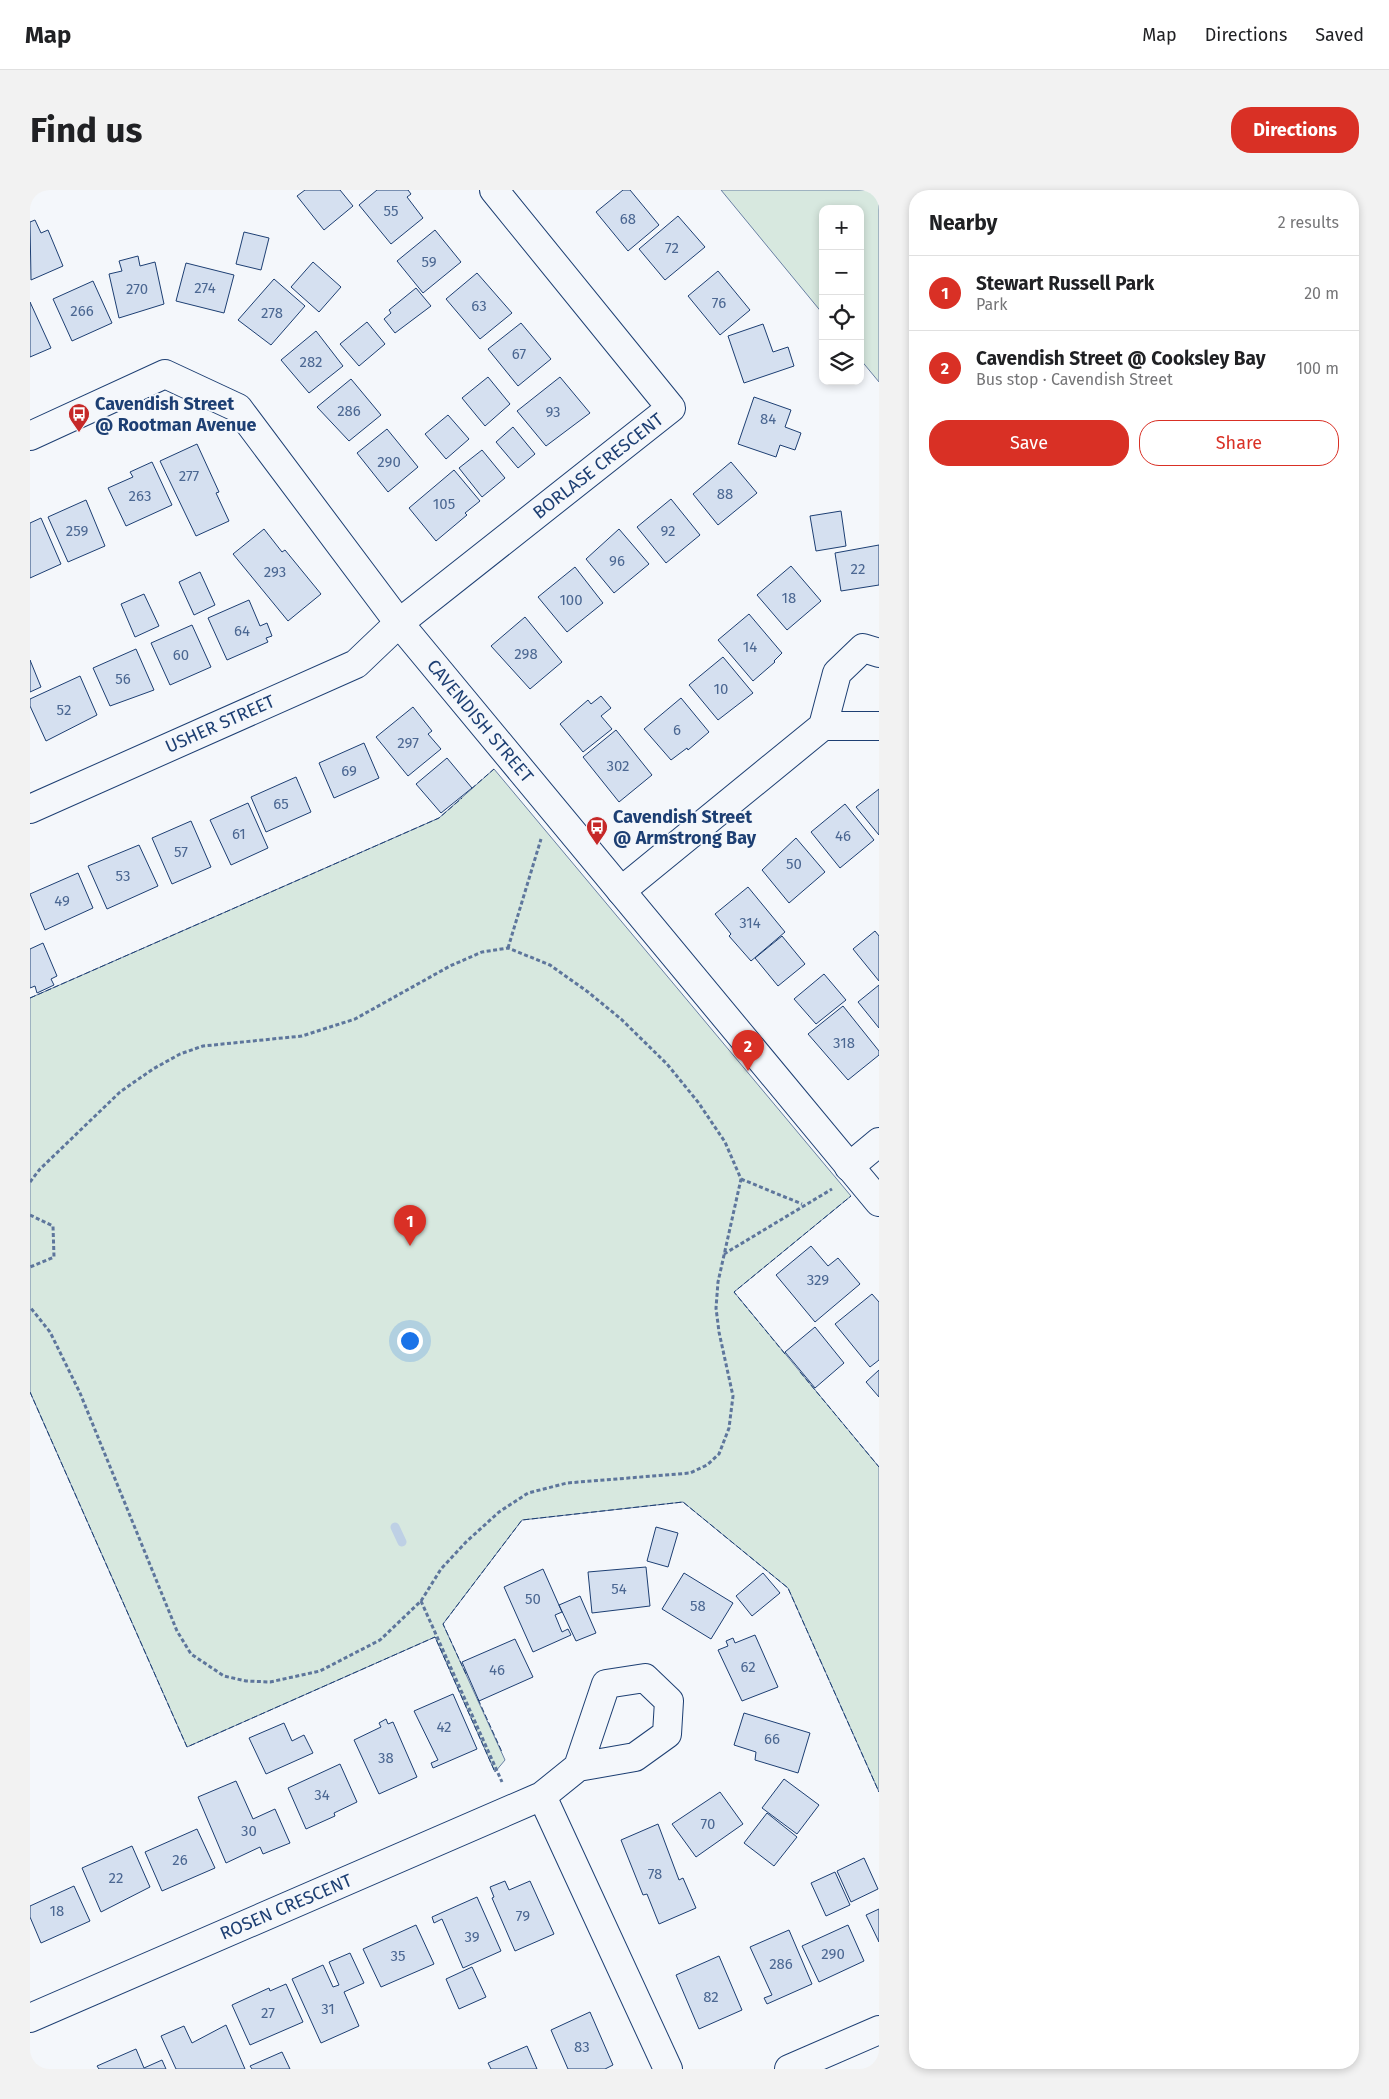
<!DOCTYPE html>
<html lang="en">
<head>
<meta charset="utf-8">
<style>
	:root { --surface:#fff; --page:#f2f2f2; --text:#202124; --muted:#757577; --line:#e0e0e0; --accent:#d93025 }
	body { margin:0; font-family:"Fira Sans",sans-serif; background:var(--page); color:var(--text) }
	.controls { position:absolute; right:15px; top:15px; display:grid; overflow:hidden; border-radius:10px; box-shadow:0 2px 8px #0003 }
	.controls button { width:45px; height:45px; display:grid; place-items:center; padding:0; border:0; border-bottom:1px solid var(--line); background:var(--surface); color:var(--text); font:25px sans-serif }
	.you { position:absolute; left:379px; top:1150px; width:18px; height:18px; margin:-12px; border:4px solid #fff; border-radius:50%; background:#1a73e8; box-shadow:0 0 0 8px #1a73e833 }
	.badge { display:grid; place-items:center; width:32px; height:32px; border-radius:50%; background:var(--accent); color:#fff; font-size:16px; font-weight:700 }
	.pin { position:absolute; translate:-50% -41px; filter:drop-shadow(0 1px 2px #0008) }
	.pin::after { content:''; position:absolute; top:26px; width:18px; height:15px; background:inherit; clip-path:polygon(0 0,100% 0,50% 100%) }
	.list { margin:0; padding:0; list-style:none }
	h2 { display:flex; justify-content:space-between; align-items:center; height:65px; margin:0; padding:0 20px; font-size:21px }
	h2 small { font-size:16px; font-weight:400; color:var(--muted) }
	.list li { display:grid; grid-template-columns:32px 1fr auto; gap:15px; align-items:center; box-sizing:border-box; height:75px; padding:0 20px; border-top:1px solid var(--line) }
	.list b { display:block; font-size:19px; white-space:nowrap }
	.list p { margin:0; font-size:16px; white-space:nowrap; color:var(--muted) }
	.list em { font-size:16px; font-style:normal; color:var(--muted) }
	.actions { display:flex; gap:10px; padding:15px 20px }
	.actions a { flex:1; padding:11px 0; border:1px solid var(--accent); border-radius:20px; text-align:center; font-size:18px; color:var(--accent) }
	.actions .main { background:var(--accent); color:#fff }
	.icon { flex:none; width:28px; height:28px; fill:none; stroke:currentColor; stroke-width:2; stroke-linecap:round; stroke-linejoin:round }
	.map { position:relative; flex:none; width:849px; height:1879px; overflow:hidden; border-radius:20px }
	header { display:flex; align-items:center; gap:30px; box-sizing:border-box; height:70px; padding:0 25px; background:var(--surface); border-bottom:1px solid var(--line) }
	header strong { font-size:24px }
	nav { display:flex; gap:28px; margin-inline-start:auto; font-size:18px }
	.intro { display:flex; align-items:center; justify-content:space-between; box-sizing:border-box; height:120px; padding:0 30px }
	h1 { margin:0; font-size:35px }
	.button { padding:12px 22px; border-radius:20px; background:var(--accent); color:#fff; font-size:18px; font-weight:700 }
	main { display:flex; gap:30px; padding:0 30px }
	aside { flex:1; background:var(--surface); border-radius:20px; box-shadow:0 2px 8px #0003 }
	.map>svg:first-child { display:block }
	.green { fill:#d7e8df; stroke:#687fa3 }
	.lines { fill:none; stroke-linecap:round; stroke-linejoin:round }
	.stream { stroke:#bed0e5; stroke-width:9 }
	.building { fill:#d5e0f0; stroke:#1d3f73 }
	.minor-casing { stroke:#1d3f73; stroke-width:30 }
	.tertiary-casing { stroke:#1d3f73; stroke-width:30 }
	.path { stroke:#5e769c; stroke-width:3; stroke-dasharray:4 2.5; stroke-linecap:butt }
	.minor { stroke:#f4f7fb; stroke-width:28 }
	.tertiary { stroke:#f4f7fb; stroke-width:28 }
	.fence { stroke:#1d3f73; stroke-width:1; stroke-dasharray:6 2.5; stroke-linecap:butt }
	.labels { text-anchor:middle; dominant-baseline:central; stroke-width:4; stroke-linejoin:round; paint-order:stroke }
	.number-label { font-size:15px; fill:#4b6792 }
	.poi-label { font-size:18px; font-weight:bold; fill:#1d3f73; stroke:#f4f7fb; text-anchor:start }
	.street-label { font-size:18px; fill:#1d3f73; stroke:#f4f7fb }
</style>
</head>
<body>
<header>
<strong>Map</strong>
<nav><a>Map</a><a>Directions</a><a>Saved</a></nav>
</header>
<div class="intro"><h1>Find us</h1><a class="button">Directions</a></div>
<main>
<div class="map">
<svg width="849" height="1879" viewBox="0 0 849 1879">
	<rect width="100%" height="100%" fill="#f4f7fb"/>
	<path class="green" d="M691,0H849V192L830,169V19H793V124Z
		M464,579L821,1006L704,1102L849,1277V1602L758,1398L653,1312L492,1330L413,1434L475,1570L465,1582L405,1447L157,1557L0,1202V808L409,628Z"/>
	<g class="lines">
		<path class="stream" d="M365,1337L372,1352"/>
	</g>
	<path class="building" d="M275,0H310L323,16L294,40L267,6Z
		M347,0H378L381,4L377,7L393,28L361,54L329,15Z
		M593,0H600L629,35L598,61L566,22Z
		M648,26L675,57L635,90L609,59Z
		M5,30L11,43L18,40L33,76L1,90L0,32Z
		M405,40L431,72L393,103L367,71Z
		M214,42L239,48L231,80L206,74Z
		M108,66L110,76L125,72L134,114L89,128L79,84L92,81L89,71Z
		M283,72L311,97L289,122L261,97Z
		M156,73L204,85L194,123L146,111Z
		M688,81L720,120L690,145L658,106Z
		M447,83L482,123L450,149L416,109Z
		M244,89L275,116L241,155L208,130Z
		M63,91L82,133L42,151L23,109Z
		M386,98L401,116L365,143L354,129L361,123L359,120Z
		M0,112L21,158L0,167Z
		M337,132L355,154L329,176L310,154Z
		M491,133L521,169L488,196L458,159Z
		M733,134L743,162L758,157L764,176L714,193L698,146Z
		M286,141L313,176L279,203L251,170Z
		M458,187L480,214L455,236L432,208Z
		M530,187L560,223L516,256L487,221Z
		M321,189L351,225L319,251L287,217Z
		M724,207L761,220L755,237L771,243L765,260L750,255L746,267L708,254Z
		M418,225L439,249L416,269L395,244Z
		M483,237L505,264L488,278L466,252Z
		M357,239L388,277L358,302L327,263Z
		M167,254L189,302L186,303L199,331L166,346L130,271Z
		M452,260L475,288L452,307L429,278Z
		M122,272L142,315L96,336L78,298L103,287L100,282Z
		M701,272L727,303L688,335L663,304Z
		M424,280L450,311L435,323L437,325L406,351L379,318Z
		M641,309L670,345L636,373L607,337Z
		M56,310L75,356L38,372L18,327Z
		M811,321L816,356L786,361L780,326Z
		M11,328L31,374L0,388V333Z
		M234,339L252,362L255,360L291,404L258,431L203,364Z
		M589,339L619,374L584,403L556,369Z
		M849,355V395L811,401L805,363Z
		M761,376L791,411L757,440L727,405Z
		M545,377L573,413L537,442L508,407Z
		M170,382L185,415L164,425L149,392Z
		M114,404L129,436L105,447L91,414Z
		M219,410L230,436L237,433L242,446L236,448L238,452L197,470L178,428Z
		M719,424L752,463L744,471L745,472L723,491L688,450Z
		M495,427L532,472L500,499L461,456Z
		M162,435L181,477L140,495L121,453Z
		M106,459L124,500L80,516L63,478Z
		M693,467L723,503L688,530L659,495Z
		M0,470L11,497L0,502Z
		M50,486L67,525L16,551L0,516V509Z
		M571,506L581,518L571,526L582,539L553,562L530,534L558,510L561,514Z
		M651,508L679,542L658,560L657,558L641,570L614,539Z
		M383,517L402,541L398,544L411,559L378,586L346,547Z
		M586,540L622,585L589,612L553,567Z
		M334,553L349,588L304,608L289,573Z
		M417,568L442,598L411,623L386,594Z
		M266,587L281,622L236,642L221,607Z
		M849,599V645L826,617Z
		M218,613L238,658L201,675L180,630Z
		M815,614L844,650L810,678L781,642Z
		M161,631L181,677L142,694L122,648Z
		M766,648L795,682L759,713L732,680Z
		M109,655L128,696L77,719L58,676Z
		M48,683L63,718L15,740L0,704Z
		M718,697L755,742L721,771L699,746L701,744L685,724Z
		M845,741L849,746V791L823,759Z
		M752,746L775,774L748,796L725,768Z
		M13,753L27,786L21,789L24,795L7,803L5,796L0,798V759Z
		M794,784L816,810L786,834L764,809Z
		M849,795V838L828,812Z
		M813,816L849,861V865L818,890L778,844Z
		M781,1056L798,1076L808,1068L830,1094L785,1132L746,1085Z
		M842,1104L849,1112V1170L840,1177L805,1134Z
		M785,1137L814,1173L785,1198L755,1162Z
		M849,1180V1207L836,1192Z
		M626,1337L648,1343L638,1377L617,1371Z
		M616,1377L620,1416L562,1423L558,1382Z
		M513,1379L532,1422L525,1425L532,1442L538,1439L541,1445L503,1462L474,1397Z
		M654,1383L703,1413L681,1449L632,1419Z
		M733,1383L750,1403L722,1426L706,1406Z
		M550,1406L566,1443L546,1451L529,1415Z
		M725,1445L748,1497L712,1511L688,1460L698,1456L696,1451L703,1448L705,1453Z
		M485,1449L503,1487L449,1511L432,1472Z
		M423,1504L447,1559L403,1578L401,1573L408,1570L384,1521Z
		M714,1523L780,1543L768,1583L725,1570L726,1562L704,1555Z
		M356,1529L358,1534L363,1532L387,1587L349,1604L324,1550L351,1537L349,1533Z
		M254,1533L262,1551L274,1545L283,1563L236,1584L219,1548Z
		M310,1574L327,1612L304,1623L305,1626L276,1639L258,1598Z
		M754,1589L789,1615L767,1644L732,1618Z
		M206,1591L223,1629L245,1619L260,1653L233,1664L230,1657L196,1673L168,1607Z
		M690,1602L713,1634L666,1667L642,1634Z
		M737,1623L767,1647L744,1676L714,1653Z
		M628,1634L649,1690L653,1688L666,1718L629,1734L617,1704L613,1705L591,1650Z
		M167,1639L185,1678L132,1701L115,1662Z
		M102,1656L120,1697L71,1722L52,1678Z
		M834,1668L848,1699L821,1712L807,1681Z
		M805,1682L820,1715L796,1726L781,1693Z
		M475,1691L479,1700L500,1691L524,1744L485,1761L462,1708L464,1707L460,1697Z
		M44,1696L60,1731L11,1753L0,1727V1716Z
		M447,1707L471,1761L433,1778L412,1729L404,1733L402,1727Z
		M849,1719V1752L836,1725Z
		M386,1735L404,1774L351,1797L333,1759Z
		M818,1735L834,1771L789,1792L772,1756Z
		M759,1740L782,1794L737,1814L734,1808L742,1805L720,1757Z
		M320,1763L334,1793L314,1802L329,1836L291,1853L262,1789L293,1775L303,1797L309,1795L299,1772Z
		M689,1766L712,1820L669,1839L646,1785Z
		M442,1777L456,1807L429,1819L416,1789Z
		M256,1794L273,1832L220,1855L202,1815L239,1798L240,1801Z
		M560,1822L583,1875L575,1879H538L521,1840Z
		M196,1835L215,1879H146L131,1846L154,1836L162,1853Z
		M497,1856L507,1879H461L458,1873Z
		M106,1859L114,1878L132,1870L136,1879H69L67,1876Z
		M252,1862L260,1879H222L220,1876Z"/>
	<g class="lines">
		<g class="minor-casing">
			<path id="minor" d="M793,536H849
				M0,619L326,474L369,433L641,218L464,0
				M591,701L793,536L807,483L833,458L849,463
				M819,977L849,952
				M512,1606L638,1879
				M0,1828L512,1606L548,1577L605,1567L637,1544L639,1511L615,1488L576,1494L548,1577
				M759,1879L849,1840"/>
		</g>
		<g class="tertiary-casing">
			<path id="tertiary" d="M0,246L135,184L208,218L369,433L849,1012"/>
		</g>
		<path class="path" d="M478,758L511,649
			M711,989L772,1014
			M0,992L10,979L90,902L123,879L150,864L173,856L272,846L325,829L420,776L452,762L478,758L520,775L558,802L591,829L637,874L668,912L695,952L711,989L688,1092L686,1118L689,1142L703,1206L699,1238L689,1264L677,1275L660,1283L537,1293L498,1303L469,1322L436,1352L411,1379L391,1411L350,1450L290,1481L240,1492L216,1491L194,1486L161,1464L147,1441L50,1203L20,1142L0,1117
			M0,1025L23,1036L24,1067L0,1077
			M694,1064L802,999
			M391,1411L472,1592"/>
		<use href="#minor" class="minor"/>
		<use href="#tertiary" class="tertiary"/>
		<path class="fence" d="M441,599L464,579
			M0,808L409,628L432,608
			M755,1164L704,1102L821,1006
			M770,1182L849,1277
			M0,1202L157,1557L405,1447L465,1582
			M436,1484L413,1434L492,1330L653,1312L758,1398L849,1602
			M448,1509L472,1562"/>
	</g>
	<defs>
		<g id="bus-pin" transform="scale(1.125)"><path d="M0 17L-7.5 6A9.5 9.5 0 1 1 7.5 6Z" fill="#c62828" stroke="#f4f7fb"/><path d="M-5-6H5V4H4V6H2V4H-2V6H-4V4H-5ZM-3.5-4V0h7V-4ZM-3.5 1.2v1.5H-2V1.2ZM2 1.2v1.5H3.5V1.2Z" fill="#fff"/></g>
	</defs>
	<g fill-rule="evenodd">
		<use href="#bus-pin" x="49" y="224"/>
		<use href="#bus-pin" x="567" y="637"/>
	</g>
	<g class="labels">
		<g class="number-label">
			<text x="361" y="21">55</text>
			<text x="598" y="29">68</text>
			<text x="642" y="58">72</text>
			<text x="399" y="72">59</text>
			<text x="175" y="98">274</text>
			<text x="107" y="99">270</text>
			<text x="689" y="113">76</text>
			<text x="449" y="116">63</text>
			<text x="52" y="121">266</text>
			<text x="242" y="123">278</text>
			<text x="489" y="164">67</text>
			<text x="281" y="172">282</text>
			<text x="319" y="221">286</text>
			<text x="523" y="222">93</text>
			<text x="738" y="229">84</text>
			<text x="359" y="272">290</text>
			<text x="159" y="286">277</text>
			<text x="695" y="304">88</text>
			<text x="110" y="306">263</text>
			<text x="414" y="314">105</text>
			<text x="47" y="341">259</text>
			<text x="638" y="341">92</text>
			<text x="587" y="371">96</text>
			<text x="828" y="379">22</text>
			<text x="245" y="382">293</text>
			<text x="759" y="408">18</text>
			<text x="541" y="410">100</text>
			<text x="212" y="441">64</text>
			<text x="720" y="457">14</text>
			<text x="496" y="464">298</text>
			<text x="151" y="465">60</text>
			<text x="93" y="489">56</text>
			<text x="691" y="499">10</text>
			<text x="34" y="520">52</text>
			<text x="647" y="540">6</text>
			<text x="378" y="553">297</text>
			<text x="588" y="576">302</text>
			<text x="319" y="581">69</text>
			<text x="251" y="614">65</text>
			<text x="209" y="644">61</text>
			<text x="813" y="646">46</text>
			<text x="151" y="662">57</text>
			<text x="764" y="674">50</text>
			<text x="93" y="686">53</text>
			<text x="32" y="711">49</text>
			<text x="720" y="733">314</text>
			<text x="814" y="853">318</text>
			<text x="788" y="1090">329</text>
			<text x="589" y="1399">54</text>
			<text x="503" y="1409">50</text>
			<text x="668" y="1416">58</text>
			<text x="718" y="1477">62</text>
			<text x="467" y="1480">46</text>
			<text x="414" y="1537">42</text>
			<text x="742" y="1549">66</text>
			<text x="356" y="1568">38</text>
			<text x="292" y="1605">34</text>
			<text x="678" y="1634">70</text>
			<text x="219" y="1641">30</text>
			<text x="150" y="1670">26</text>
			<text x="625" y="1684">78</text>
			<text x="86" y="1688">22</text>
			<text x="27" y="1721">18</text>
			<text x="493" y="1726">79</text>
			<text x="442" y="1747">39</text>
			<text x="803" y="1764">290</text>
			<text x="368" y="1766">35</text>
			<text x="751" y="1774">286</text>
			<text x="681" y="1807">82</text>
			<text x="298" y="1819">31</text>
			<text x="238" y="1823">27</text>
			<text x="552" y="1857">83</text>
		</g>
		<g class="poi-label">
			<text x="65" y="214">Cavendish Street<tspan x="65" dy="21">@ Rootman Avenue</tspan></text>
			<text x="583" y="627">Cavendish Street<tspan x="583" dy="21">@ Armstrong Bay</tspan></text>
		</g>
		<g class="street-label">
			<text transform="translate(568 276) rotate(-38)">BORLASE CRESCENT</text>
			<text transform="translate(450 531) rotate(50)">CAVENDISH STREET</text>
			<text transform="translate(190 534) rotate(-24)">USHER STREET</text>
			<text transform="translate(256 1717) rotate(-23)">ROSEN CRESCENT</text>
		</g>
	</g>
</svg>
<div class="controls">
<button>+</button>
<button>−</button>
<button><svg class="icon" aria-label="locate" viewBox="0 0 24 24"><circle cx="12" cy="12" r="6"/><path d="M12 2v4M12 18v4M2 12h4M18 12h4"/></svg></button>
<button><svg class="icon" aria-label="layers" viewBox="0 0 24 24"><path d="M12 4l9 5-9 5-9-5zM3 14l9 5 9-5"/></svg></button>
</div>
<div class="you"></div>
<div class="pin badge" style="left:380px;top:1056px">1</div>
<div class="pin badge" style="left:718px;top:881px">2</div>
</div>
<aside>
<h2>Nearby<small>2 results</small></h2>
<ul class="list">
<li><span class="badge">1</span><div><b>Stewart Russell Park</b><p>Park</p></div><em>20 m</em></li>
<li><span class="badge">2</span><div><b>Cavendish Street @ Cooksley Bay</b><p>Bus stop · Cavendish Street</p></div><em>100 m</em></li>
</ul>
<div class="actions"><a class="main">Save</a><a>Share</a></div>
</aside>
</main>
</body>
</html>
